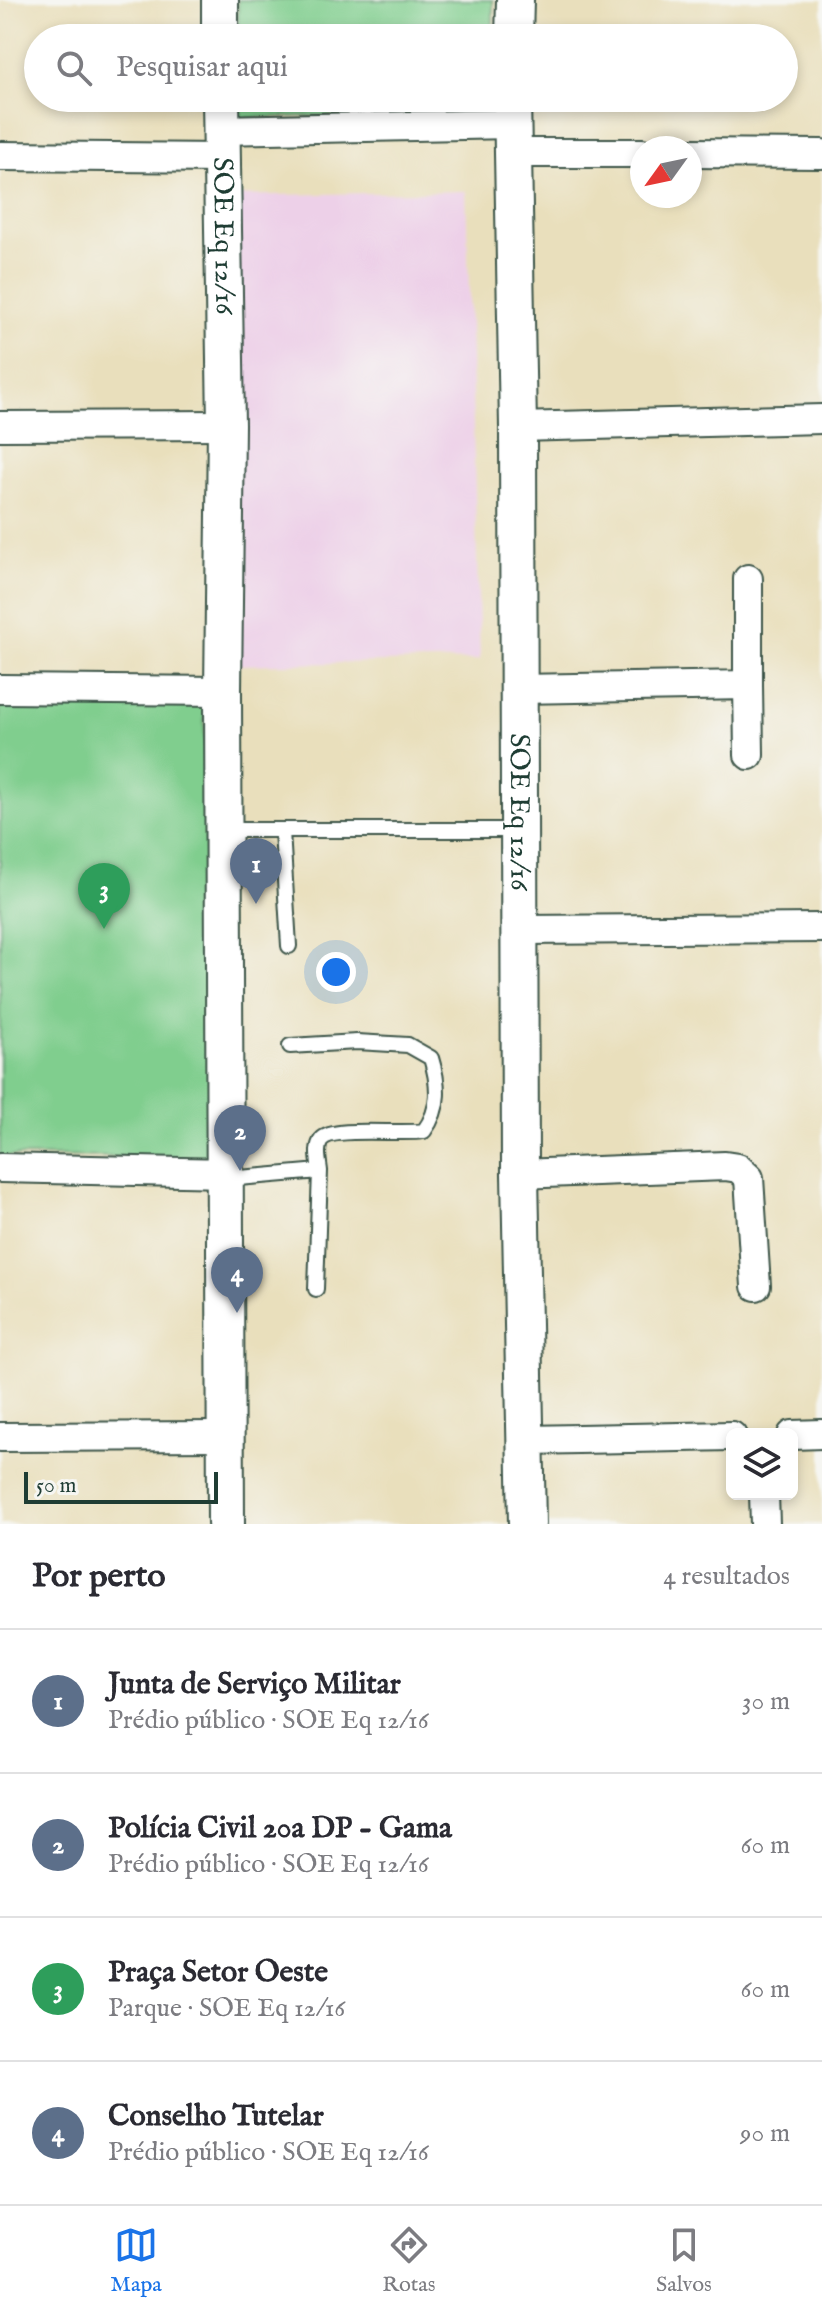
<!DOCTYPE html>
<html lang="pt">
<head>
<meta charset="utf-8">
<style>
	:root { --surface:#fff; --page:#f2f2f3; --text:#2b2b33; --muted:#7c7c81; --line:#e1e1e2; --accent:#1a73e8 }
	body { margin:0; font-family:"IM FELL English",serif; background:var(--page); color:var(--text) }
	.controls { position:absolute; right:24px; bottom:24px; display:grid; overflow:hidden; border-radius:12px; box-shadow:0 4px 12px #0003 }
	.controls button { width:72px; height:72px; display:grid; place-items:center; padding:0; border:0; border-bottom:2px solid var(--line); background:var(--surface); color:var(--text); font:40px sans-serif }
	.compass { position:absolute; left:630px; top:136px; width:72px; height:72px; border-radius:50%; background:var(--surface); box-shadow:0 4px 12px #0003; rotate:237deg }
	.scale { position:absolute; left:24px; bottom:20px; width:194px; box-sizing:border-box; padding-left:8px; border:4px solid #1f3d34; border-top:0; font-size:22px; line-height:28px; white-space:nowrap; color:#1f3d34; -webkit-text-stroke:6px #f6f6f2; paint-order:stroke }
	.you { position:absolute; left:336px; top:972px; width:28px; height:28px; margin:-20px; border:6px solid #fff; border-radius:50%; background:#1a73e8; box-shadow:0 0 0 12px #1a73e833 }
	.badge { display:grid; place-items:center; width:52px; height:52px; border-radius:50%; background:var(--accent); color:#fff; font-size:26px; font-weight:700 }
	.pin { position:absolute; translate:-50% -66px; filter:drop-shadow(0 2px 4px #0008) }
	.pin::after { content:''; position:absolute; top:42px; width:28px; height:24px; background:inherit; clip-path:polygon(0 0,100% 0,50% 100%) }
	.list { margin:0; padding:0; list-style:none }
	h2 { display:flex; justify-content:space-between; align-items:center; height:104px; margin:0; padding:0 32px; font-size:34px }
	h2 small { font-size:26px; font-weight:400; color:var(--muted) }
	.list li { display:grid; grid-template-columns:52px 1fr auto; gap:24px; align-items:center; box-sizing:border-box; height:144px; padding:0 32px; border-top:2px solid var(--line) }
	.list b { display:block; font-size:30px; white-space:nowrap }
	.list p { margin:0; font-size:26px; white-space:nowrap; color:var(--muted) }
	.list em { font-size:26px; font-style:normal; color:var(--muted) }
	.icon { flex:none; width:44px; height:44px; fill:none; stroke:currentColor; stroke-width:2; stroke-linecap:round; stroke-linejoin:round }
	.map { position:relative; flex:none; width:822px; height:1524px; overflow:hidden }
	.search { position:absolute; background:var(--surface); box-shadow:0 4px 12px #0003; left:24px; right:24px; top:24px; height:88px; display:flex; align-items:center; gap:20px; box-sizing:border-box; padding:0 28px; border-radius:44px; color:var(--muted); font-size:30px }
	.sheet { height:680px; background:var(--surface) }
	nav { display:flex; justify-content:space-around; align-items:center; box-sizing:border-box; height:112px; border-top:2px solid var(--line); background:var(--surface); font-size:22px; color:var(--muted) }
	nav a { display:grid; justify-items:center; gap:4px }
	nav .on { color:var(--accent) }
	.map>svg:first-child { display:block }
	.built { fill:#edd0e8 }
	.green { fill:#80ce8e; stroke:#508661; stroke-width:2 }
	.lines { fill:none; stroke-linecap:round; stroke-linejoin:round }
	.service-casing { stroke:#3d5548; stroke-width:18 }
	.minor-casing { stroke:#3d5548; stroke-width:32 }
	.tertiary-casing { stroke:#3d5548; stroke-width:40 }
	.service { stroke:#fff; stroke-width:14 }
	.minor { stroke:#fff; stroke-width:28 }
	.tertiary { stroke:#fff; stroke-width:36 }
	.labels { text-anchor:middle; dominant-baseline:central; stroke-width:6; stroke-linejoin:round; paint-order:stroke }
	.street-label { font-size:28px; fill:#1f3d34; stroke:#f6f6f2 }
</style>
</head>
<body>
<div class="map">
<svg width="822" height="1524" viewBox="0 0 822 1524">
	<rect width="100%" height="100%" fill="#f6f6f2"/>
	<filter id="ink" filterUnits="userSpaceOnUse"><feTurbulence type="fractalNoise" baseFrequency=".0125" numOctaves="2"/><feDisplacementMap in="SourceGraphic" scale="16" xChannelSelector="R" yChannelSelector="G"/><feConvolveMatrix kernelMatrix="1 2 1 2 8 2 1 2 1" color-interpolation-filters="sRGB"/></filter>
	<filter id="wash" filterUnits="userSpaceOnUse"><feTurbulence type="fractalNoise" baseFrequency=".006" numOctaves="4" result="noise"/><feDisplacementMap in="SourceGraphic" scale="32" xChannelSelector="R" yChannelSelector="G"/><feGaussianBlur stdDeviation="1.8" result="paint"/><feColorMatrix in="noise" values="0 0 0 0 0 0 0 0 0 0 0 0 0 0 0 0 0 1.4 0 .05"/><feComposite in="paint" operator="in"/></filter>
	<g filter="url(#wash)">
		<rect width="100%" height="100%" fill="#e9dfbc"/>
		<path class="built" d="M466,191L480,660L236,665L233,196Z"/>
		<path class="green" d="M238,0H493V38H238Z
			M238,98H492V112L238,118Z
			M204,699L213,1158L0,1156V701Z"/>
	</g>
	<g filter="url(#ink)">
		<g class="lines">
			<g class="service-casing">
				<path id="service" d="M225,830H518
					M282,831L289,946
					M290,1046L357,1042L408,1045L431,1058C439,1084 441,1108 424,1131C403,1135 333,1126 322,1139C315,1148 319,1161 320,1171
					M227,1179L320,1171L316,1289"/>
			</g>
			<g class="minor-casing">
				<path id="minor" d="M221,130L511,124
					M510,153H642
					M690,153L822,154
					M0,156L222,158
					M0,426L226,425
					M518,427L822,419
					M748,685V579
					M0,689L223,691
					M518,689L748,685L749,755
					M519,930L822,928
					M0,1168L227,1173
					M520,1174L725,1166L738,1168L749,1178L756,1286
					M792,1435L822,1434
					M0,1437L224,1436
					M527,1440L732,1436
					M764,1494L765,1524"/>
			</g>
			<g class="tertiary-casing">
				<g id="tertiary">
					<path d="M220,0V38"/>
					<path d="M514,38L515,0"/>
					<path id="s1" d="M221,98L226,425L223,691L226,1524"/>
					<path id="s2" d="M512,98L518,427L520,1174L527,1524"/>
				</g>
			</g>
			<use href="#service" class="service"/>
			<use href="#minor" class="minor"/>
			<use href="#tertiary" class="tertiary"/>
		</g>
	</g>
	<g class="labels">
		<g class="street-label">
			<text stroke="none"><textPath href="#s1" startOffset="138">SOE Eq 12/16</textPath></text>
			<text stroke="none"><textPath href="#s2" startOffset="714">SOE Eq 12/16</textPath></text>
		</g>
	</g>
</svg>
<div class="controls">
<button><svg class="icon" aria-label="layers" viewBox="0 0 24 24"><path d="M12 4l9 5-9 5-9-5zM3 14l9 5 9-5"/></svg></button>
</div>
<svg class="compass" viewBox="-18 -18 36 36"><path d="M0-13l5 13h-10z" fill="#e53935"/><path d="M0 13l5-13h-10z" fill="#7c7c81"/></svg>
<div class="scale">50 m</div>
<div class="you"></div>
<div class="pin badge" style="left:256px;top:904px;background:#5c6f8a">1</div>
<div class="pin badge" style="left:240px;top:1171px;background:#5c6f8a">2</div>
<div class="pin badge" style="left:104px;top:929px;background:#2e9e5b">3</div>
<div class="pin badge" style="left:237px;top:1313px;background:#5c6f8a">4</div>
<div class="search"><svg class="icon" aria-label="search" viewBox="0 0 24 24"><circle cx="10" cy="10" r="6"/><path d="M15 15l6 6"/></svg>Pesquisar aqui</div>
</div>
<section class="sheet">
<h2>Por perto<small>4 resultados</small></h2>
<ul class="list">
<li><span class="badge" style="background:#5c6f8a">1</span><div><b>Junta de Serviço Militar</b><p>Prédio público · SOE Eq 12/16</p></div><em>30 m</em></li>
<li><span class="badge" style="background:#5c6f8a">2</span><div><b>Polícia Civil 20a DP - Gama</b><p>Prédio público · SOE Eq 12/16</p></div><em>60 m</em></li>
<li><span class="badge" style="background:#2e9e5b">3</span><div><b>Praça Setor Oeste</b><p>Parque · SOE Eq 12/16</p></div><em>60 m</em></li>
<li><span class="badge" style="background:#5c6f8a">4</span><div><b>Conselho Tutelar</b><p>Prédio público · SOE Eq 12/16</p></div><em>90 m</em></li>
</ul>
</section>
<nav>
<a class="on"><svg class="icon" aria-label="map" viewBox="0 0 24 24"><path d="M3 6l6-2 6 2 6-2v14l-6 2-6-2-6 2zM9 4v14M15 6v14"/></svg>Mapa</a>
<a><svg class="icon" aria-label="directions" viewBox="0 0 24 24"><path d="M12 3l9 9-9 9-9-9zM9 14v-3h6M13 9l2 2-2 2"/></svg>Rotas</a>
<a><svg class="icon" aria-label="saved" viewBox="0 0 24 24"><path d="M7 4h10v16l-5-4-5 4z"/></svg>Salvos</a>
</nav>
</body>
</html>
